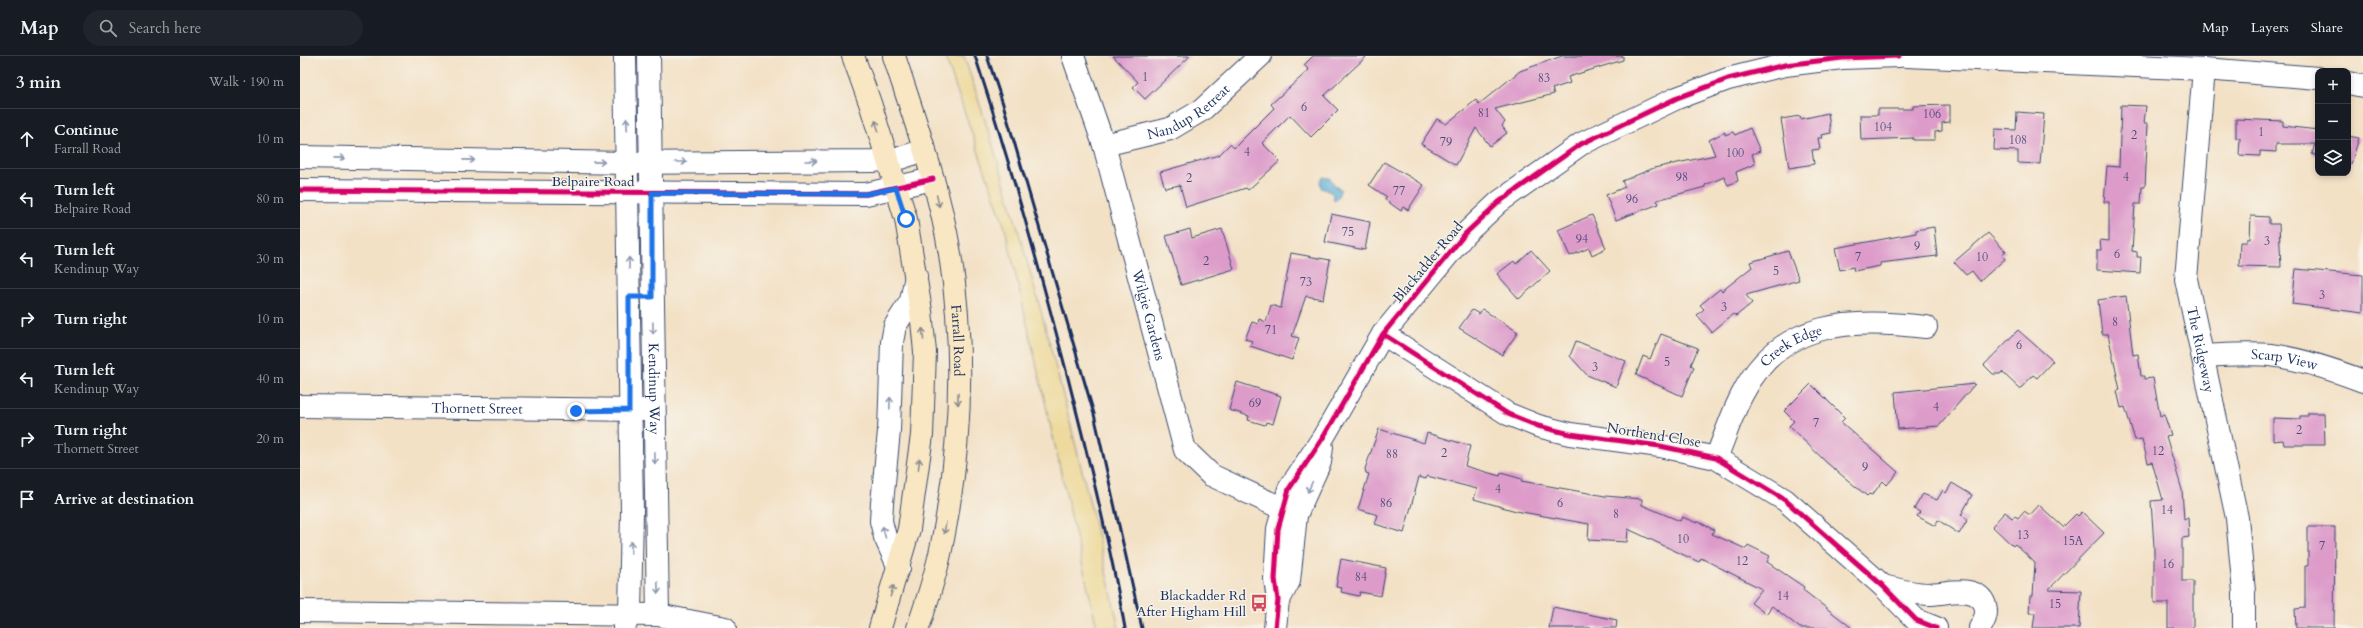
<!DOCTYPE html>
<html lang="en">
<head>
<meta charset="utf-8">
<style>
	:root { --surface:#171b24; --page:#20242c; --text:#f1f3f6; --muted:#9ea1a6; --line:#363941 }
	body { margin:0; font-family:Cardo,serif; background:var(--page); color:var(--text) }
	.controls { position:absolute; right:12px; top:12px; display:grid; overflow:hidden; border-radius:8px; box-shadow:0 2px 6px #0003 }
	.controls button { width:36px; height:36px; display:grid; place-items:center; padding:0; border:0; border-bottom:1px solid var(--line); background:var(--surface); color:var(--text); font:20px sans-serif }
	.stop { position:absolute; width:12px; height:12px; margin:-9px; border:3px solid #1a73e8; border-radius:50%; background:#fff }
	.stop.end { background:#1a73e8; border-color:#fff; box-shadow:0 1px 4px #0008 }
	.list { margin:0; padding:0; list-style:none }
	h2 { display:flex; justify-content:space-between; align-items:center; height:52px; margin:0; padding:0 16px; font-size:17px }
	h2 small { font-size:13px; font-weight:400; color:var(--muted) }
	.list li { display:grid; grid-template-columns:26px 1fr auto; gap:12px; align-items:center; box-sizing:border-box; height:60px; padding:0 16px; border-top:1px solid var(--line) }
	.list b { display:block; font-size:15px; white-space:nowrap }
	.list p { margin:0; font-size:13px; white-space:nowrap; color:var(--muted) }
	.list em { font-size:13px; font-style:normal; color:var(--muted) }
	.icon { flex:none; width:22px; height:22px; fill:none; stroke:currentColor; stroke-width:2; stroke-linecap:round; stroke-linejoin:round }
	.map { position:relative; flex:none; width:2063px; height:572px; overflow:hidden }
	header { display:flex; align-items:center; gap:24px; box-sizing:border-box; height:56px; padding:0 20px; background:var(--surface); border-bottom:1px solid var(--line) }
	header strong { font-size:19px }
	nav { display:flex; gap:22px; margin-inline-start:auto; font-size:14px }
	.search { width:280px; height:36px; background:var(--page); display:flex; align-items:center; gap:10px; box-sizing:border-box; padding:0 14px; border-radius:22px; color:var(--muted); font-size:15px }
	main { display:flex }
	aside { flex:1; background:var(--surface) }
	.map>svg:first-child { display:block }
	.sand { fill:#eeda9e; stroke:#84847e }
	.water { fill:#57acd3; stroke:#396e98 }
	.building { fill:#dd9bca }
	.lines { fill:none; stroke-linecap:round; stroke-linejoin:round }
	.minor-casing { stroke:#3b4a6e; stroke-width:24 }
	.tertiary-casing { stroke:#3b4a6e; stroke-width:24 }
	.secondary-casing { stroke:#3b4a6e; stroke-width:24 }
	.minor { stroke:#fff; stroke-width:22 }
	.tertiary { stroke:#fff; stroke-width:22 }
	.secondary { stroke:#f9e7c3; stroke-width:22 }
	.rail { stroke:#1b2f5e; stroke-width:3 }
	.cycleway-casing { stroke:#f7f3e8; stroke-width:8 }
	.cycleway { stroke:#d6006c; stroke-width:5 }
	.oneway { stroke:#8d97ae }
	.oneway2 { stroke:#8a8b90 }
	.route { stroke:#1a73e8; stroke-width:5 }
	.labels { text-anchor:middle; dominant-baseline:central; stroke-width:3; stroke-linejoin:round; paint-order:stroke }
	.number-label { font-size:12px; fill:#4c4a79 }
	.street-label { font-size:14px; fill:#1b2f5e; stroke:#f7f3e8 }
	.poi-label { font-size:14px; fill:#1b2f5e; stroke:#f7f3e8; text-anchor:end }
</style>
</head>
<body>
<header>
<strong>Map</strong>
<div class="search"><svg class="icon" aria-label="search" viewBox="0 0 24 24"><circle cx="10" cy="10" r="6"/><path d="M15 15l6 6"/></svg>Search here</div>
<nav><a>Map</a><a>Layers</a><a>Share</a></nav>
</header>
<main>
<aside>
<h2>3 min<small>Walk · 190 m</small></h2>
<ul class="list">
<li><svg class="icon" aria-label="ahead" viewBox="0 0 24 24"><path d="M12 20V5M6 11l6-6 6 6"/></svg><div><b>Continue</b><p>Farrall Road</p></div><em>10 m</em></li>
<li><svg class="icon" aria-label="left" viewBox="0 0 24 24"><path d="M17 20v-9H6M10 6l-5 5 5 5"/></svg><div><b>Turn left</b><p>Belpaire Road</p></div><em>80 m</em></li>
<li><svg class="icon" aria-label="left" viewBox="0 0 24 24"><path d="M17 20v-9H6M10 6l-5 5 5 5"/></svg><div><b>Turn left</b><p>Kendinup Way</p></div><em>30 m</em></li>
<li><svg class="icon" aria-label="right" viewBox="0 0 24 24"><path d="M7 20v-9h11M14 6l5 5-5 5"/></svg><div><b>Turn right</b></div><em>10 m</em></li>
<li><svg class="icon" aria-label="left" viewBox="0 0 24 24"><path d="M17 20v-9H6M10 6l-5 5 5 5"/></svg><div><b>Turn left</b><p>Kendinup Way</p></div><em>40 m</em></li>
<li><svg class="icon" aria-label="right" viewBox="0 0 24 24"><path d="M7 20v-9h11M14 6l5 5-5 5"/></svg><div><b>Turn right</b><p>Thornett Street</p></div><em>20 m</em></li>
<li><svg class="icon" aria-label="arrive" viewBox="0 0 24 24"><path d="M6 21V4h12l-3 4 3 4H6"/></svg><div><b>Arrive at destination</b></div></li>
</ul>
</aside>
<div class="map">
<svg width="2063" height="572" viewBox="0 0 2063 572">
	<rect width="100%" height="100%" fill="#f7f3e8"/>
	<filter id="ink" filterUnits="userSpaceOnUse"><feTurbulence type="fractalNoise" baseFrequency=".025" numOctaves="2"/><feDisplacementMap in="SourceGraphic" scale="8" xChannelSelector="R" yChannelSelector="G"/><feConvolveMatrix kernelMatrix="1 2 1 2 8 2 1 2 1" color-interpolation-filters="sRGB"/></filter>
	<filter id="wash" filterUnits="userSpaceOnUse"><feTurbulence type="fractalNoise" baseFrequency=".012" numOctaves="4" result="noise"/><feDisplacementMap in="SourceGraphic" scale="16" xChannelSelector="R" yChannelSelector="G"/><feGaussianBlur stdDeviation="0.9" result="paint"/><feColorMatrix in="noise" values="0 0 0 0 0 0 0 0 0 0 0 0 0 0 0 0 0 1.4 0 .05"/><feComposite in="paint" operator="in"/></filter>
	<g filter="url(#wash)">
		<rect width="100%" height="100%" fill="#f3e1c6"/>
		<path class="sand" d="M645,0H664C727,188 775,379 819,572H797L705,172Z"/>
		<path class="water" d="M1023,121L1030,122L1036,131L1041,133L1037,143L1034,144L1032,137L1021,132L1020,125Z"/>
		<g id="blocks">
			<path class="building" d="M813,0H890L845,43L833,31L838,26Z
				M1013,0H1067L1024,40L1038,54L1011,81L990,59L962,87L980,105L948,134L946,132L886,151L880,129L865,132L860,116L919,99L930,88L934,92L974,52L971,48L1009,14L1004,9Z
				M1262,0H1323V4L1268,21L1270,27L1252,33L1254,38L1195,53L1205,66L1202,70L1207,77L1190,90L1176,72L1156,109L1121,88L1137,63L1146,68L1176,44L1179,48L1220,15Z
				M1650,49V66L1642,67V75L1635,76V84H1613V82L1561,84L1560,59H1578V53H1613V50Z
				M1821,49L1846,50L1844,67H1848L1845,131H1842L1841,148H1835L1832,195L1837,196V201H1841L1840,217L1797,214V194H1801L1800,184L1809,185V146H1804L1807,110L1819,111Z
				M1717,56L1744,58L1740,108L1718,107V95L1694,94L1695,73L1716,74Z
				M1528,57L1531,77L1521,79L1522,82H1518L1520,93L1512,94L1514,108L1489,112L1481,63L1500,60L1501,63Z
				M1936,63L1983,65V70L2018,74V100L2012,98L2015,88H1976V96L1960,95V100L1939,99L1940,82H1936Z
				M1450,72L1460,95L1452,98L1455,108L1436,116L1438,125L1428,129L1424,121L1405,129V131L1357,144L1359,148L1316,164L1306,139L1325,131L1322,125L1354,112L1415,99L1409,84L1425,76V79L1433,76L1435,79Z
				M2048,80L2059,82L2051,108H2048Z
				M1084,106L1124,129L1108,154L1103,151L1101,155L1084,143L1087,141L1069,129Z
				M1031,158L1070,166L1065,194L1025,186Z
				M1292,159L1306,192L1292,199L1289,192L1270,200L1258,174Z
				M1951,160L1969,161V168H1979L1981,211L1939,210L1940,186H1947V183H1950Z
				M1634,171L1637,200L1580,207V210L1554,215L1553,211L1540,214L1535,192L1616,177V174Z
				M890,173L892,182L922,173L934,213L881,229L866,180Z
				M1688,177L1706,196L1702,199L1705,203L1680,225L1672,215L1666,219L1654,206Z
				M1231,194L1250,215L1219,243L1197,218L1214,205L1216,208Z
				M1488,195L1499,224L1446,239L1452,247L1436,260L1433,258L1412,276L1397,259L1404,253L1400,249L1420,233L1422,235L1452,211L1450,206Z
				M991,197L1030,204L1023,243L1006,240L992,280L999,282L992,304L950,290L952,285L945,283L952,266L958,268L959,263L966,266L971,249L981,252Z
				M1996,213L2063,219V257L1992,248Z
				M1826,240L1833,299L1838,298L1841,320H1844V323L1853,322L1860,360L1864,358L1871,379L1866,380L1882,434L1884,463L1888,462L1889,481L1882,482V525H1893V572H1868V547H1854V490L1851,445L1863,444L1852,406L1848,407L1842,383L1835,384L1825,351L1821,352L1817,335L1820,334L1808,278H1802L1798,244Z
				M1182,253L1218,276L1202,299L1159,272L1172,254L1179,258Z
				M1718,274L1753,305L1737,322L1733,319L1720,333L1702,316L1700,318H1693L1684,309Z
				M1361,278L1398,292L1391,309L1394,311L1382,340L1336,319L1343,300L1350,303Z
				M1276,285L1326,305L1316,331L1287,319L1270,300Z
				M937,326L981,340L973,368L966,366L965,369L948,364L949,360L929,354Z
				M1511,328L1545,362L1541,366L1598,416L1587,429L1583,425L1572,439L1569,438L1567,440L1527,407L1489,370L1494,365L1484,355Z
				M1675,328L1639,370L1598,373L1595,336Z
				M2008,357H2024L2025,389H1984L1983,384L1973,385V362L2000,363V360H2008Z
				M1079,373L1124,387L1127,377L1170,390L1165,410L1200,420L1201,417L1222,423L1221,425L1305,440L1342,443V449L1380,465L1382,461L1397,467V465L1414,474L1412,478L1446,493L1448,489L1470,500L1467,506L1504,531L1503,534L1552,572H1500L1472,550L1466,558L1451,547L1462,533L1401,502L1399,506L1328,473L1327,486L1288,484L1289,468L1216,455L1174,443L1177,433L1127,420L1126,423L1119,421L1104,477L1075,468L1078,459L1058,453L1069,418L1066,417L1065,413Z
				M1652,427L1672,439L1661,459L1668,463L1659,478L1638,464L1635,470L1617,460L1620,456L1614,453L1623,438L1637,444L1643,434L1646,437Z
				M1739,449L1763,471L1776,458L1778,460L1782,456L1804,477L1748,534L1781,535L1779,572H1733L1735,557H1729L1730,540H1733L1735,507L1715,488L1713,490L1692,470L1705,456L1712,462L1715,460L1718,462L1724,455L1730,459Z
				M2008,471H2035L2034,572H1996L1995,553L2005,552V510H2008Z
				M1041,503L1086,512L1081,540L1060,536L1059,540L1041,536L1042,532L1036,531Z
				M1253,551L1317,564L1316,572H1249Z"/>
		</g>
	</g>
	<g filter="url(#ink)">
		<use href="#blocks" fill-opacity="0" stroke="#3b4a6e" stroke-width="1"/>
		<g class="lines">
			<g class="minor-casing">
				<g id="minor">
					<path id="s1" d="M349,0L358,559"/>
					<path id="s2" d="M773,0L804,89L885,394L911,419L996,459"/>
					<path id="s3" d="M1904,13L1886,223L1937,462L1944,536V572"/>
					<path id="s4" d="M804,89L870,73L902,54L960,0"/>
					<path d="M0,101L328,107L573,105L600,102L625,94"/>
					<path d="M0,134L566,138L633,123"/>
					<path d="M1083,278L1208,358L1238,370L1270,378L1360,390L1416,402L1485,444L1583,530L1616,564L1636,572"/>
					<path id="s5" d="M1903,300C1926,299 1948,297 1971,299C2002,303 2034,314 2063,325"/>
					<path id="s6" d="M0,350L343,354"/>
					<path id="s7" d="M1416,402C1425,381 1432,357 1443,337C1481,263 1553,263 1626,271"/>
					<path d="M599,512L585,481L581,465L582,447L589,375L592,286L595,270L611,245L616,220"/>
					<path d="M1583,530C1598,534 1613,538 1629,538C1646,538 1677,527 1685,549C1688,558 1684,565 1680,572"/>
					<path d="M0,555L358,559L425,572"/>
					<path d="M324,572L330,558L332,455L325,0"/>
				</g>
			</g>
			<g class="tertiary-casing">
				<path id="tertiary" d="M1606,0L1904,13L2018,22
					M2048,27L2063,30
					M980,542L989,525L996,459L1020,406L1022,391
					M975,572L978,544L975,523L978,473L989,433L1024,380L1083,278L1165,178L1199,146L1281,88L1377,42L1428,23L1485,9L1542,2L1599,0"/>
			</g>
			<g class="secondary-casing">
				<g id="secondary">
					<path d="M553,0L570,47L606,163L621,255L625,296L622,379L609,473L580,572"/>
					<path id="s8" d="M594,0C615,65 639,131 650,198C665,294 661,393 642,488C637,516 627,545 618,572"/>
				</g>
			</g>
			<use href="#minor" class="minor"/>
			<use href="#tertiary" class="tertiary"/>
			<use href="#secondary" class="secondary"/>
			<path class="rail" d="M675,0C710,106 740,214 768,322C789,405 810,488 825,572
				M687,0L703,48L794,358L842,572"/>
			<g class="cycleway-casing">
				<path id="cycleway" d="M0,134L566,138L633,123
					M1083,278L1208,358L1238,370L1270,378L1360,390L1416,402L1485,444L1583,530L1616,564L1636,572
					M975,572L978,544L975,523L978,473L989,433L1024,380L1083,278L1165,178L1199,146L1281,88L1377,42L1428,23L1485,9L1542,2L1599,0"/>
			</g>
			<use href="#cycleway" class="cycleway"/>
		</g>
		<defs><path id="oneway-shaft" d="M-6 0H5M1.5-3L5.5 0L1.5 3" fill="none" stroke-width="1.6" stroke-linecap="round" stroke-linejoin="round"/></defs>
		<g class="oneway">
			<use href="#oneway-shaft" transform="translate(327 68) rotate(-92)"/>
			<use href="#oneway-shaft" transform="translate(39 102) rotate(1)"/>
			<use href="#oneway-shaft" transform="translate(169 104) rotate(1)"/>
			<use href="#oneway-shaft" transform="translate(511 105)"/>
			<use href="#oneway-shaft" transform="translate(299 106) rotate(1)"/>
			<use href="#oneway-shaft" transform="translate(381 106)"/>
			<use href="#oneway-shaft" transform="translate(329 207) rotate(-90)"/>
			<use href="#oneway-shaft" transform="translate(353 272) rotate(89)"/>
			<use href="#oneway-shaft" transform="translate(590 347) rotate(-88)"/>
			<use href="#oneway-shaft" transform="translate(355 402) rotate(89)"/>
			<use href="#oneway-shaft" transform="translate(1010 431) rotate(114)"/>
			<use href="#oneway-shaft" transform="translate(584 476) rotate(-104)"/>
			<use href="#oneway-shaft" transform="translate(331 491) rotate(-89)"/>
			<use href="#oneway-shaft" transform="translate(358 532) rotate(89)"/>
		</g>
		<g class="oneway2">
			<use href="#oneway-shaft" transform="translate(577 70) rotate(-107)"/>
			<use href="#oneway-shaft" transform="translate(638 145) rotate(77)"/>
			<use href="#oneway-shaft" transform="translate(623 278) rotate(-95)"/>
			<use href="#oneway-shaft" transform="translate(658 343) rotate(90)"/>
			<use href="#oneway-shaft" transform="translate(619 408) rotate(-83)"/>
			<use href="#oneway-shaft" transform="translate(645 472) rotate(99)"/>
			<use href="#oneway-shaft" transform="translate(592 535) rotate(-73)"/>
		</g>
	</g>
	<g class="lines" filter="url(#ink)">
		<path class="route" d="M276,355L329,354V241H352V137L566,138L596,132L606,163"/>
	</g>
	<defs>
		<g id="bus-bare" transform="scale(1.38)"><path d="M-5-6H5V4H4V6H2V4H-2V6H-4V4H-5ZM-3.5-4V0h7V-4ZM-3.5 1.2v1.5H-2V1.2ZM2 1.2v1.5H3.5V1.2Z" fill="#d1495b" stroke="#f7f3e8" stroke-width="2.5" paint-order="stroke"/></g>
	</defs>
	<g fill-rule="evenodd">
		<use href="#bus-bare" x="959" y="547"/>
	</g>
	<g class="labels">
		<g class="number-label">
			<text x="845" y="21">1</text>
			<text x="1244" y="22">83</text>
			<text x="1004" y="51">6</text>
			<text x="1184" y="57">81</text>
			<text x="1632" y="58">106</text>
			<text x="1583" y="71">104</text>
			<text x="1961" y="76">1</text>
			<text x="1834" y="79">2</text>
			<text x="1718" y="84">108</text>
			<text x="1146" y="86">79</text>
			<text x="947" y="96">4</text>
			<text x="1435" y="97">100</text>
			<text x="1382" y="121">98</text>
			<text x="1826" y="121">4</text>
			<text x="889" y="122">2</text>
			<text x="1099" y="135">77</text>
			<text x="1332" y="143">96</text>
			<text x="1048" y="176">75</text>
			<text x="1282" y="183">94</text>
			<text x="1967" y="185">3</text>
			<text x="1617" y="190">9</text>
			<text x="1817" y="198">6</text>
			<text x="1558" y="201">7</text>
			<text x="1682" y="201">10</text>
			<text x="906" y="205">2</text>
			<text x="1476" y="215">5</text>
			<text x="1006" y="226">73</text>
			<text x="2022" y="239">3</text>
			<text x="1424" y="251">3</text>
			<text x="1815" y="266">8</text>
			<text x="971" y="274">71</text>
			<text x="1719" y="289">6</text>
			<text x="1367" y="306">5</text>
			<text x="1295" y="311">3</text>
			<text x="955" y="347">69</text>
			<text x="1636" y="351">4</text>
			<text x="1516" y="367">7</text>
			<text x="1999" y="374">2</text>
			<text x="1858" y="395">12</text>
			<text x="1144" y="397">2</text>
			<text x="1092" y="398">88</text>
			<text x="1565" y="411">9</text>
			<text x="1198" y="433">4</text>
			<text x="1086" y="447">86</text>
			<text x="1260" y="447">6</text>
			<text x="1867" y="454">14</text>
			<text x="1316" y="458">8</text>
			<text x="1723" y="479">13</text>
			<text x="1383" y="483">10</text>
			<text x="1773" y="485">15A</text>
			<text x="2022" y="490">7</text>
			<text x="1442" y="505">12</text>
			<text x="1868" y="508">16</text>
			<text x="1061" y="521">84</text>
			<text x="1483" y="540">14</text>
			<text x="1755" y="548">15</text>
		</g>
		<g class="street-label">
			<text stroke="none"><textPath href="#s4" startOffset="92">Nandup Retreat</textPath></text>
			<text x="293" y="125">Belpaire Road</text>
			<text transform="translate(1128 206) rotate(-50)">Blackadder Road</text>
			<text stroke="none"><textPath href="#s2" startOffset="270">Wilgie Gardens</textPath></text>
			<text stroke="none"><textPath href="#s8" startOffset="293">Farrall Road</textPath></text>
			<text stroke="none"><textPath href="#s7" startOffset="140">Creek Edge</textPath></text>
			<text stroke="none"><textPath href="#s3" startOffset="283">The Ridgeway</textPath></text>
			<text stroke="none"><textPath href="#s5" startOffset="82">Scarp View</textPath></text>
			<text stroke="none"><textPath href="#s1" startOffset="333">Kendinup Way</textPath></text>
			<text stroke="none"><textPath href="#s6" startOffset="177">Thornett Street</textPath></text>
			<text transform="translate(1354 379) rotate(9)">Northend Close</text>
		</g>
		<g class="poi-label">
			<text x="946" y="539">Blackadder Rd<tspan x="946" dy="16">After Higham Hill</tspan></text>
		</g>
	</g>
</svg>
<div class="controls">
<button>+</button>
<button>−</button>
<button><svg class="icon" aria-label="layers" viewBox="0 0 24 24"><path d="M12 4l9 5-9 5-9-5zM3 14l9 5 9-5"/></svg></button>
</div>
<div class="stop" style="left:606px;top:163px"></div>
<div class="stop end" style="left:276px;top:355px"></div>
</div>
</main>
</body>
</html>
